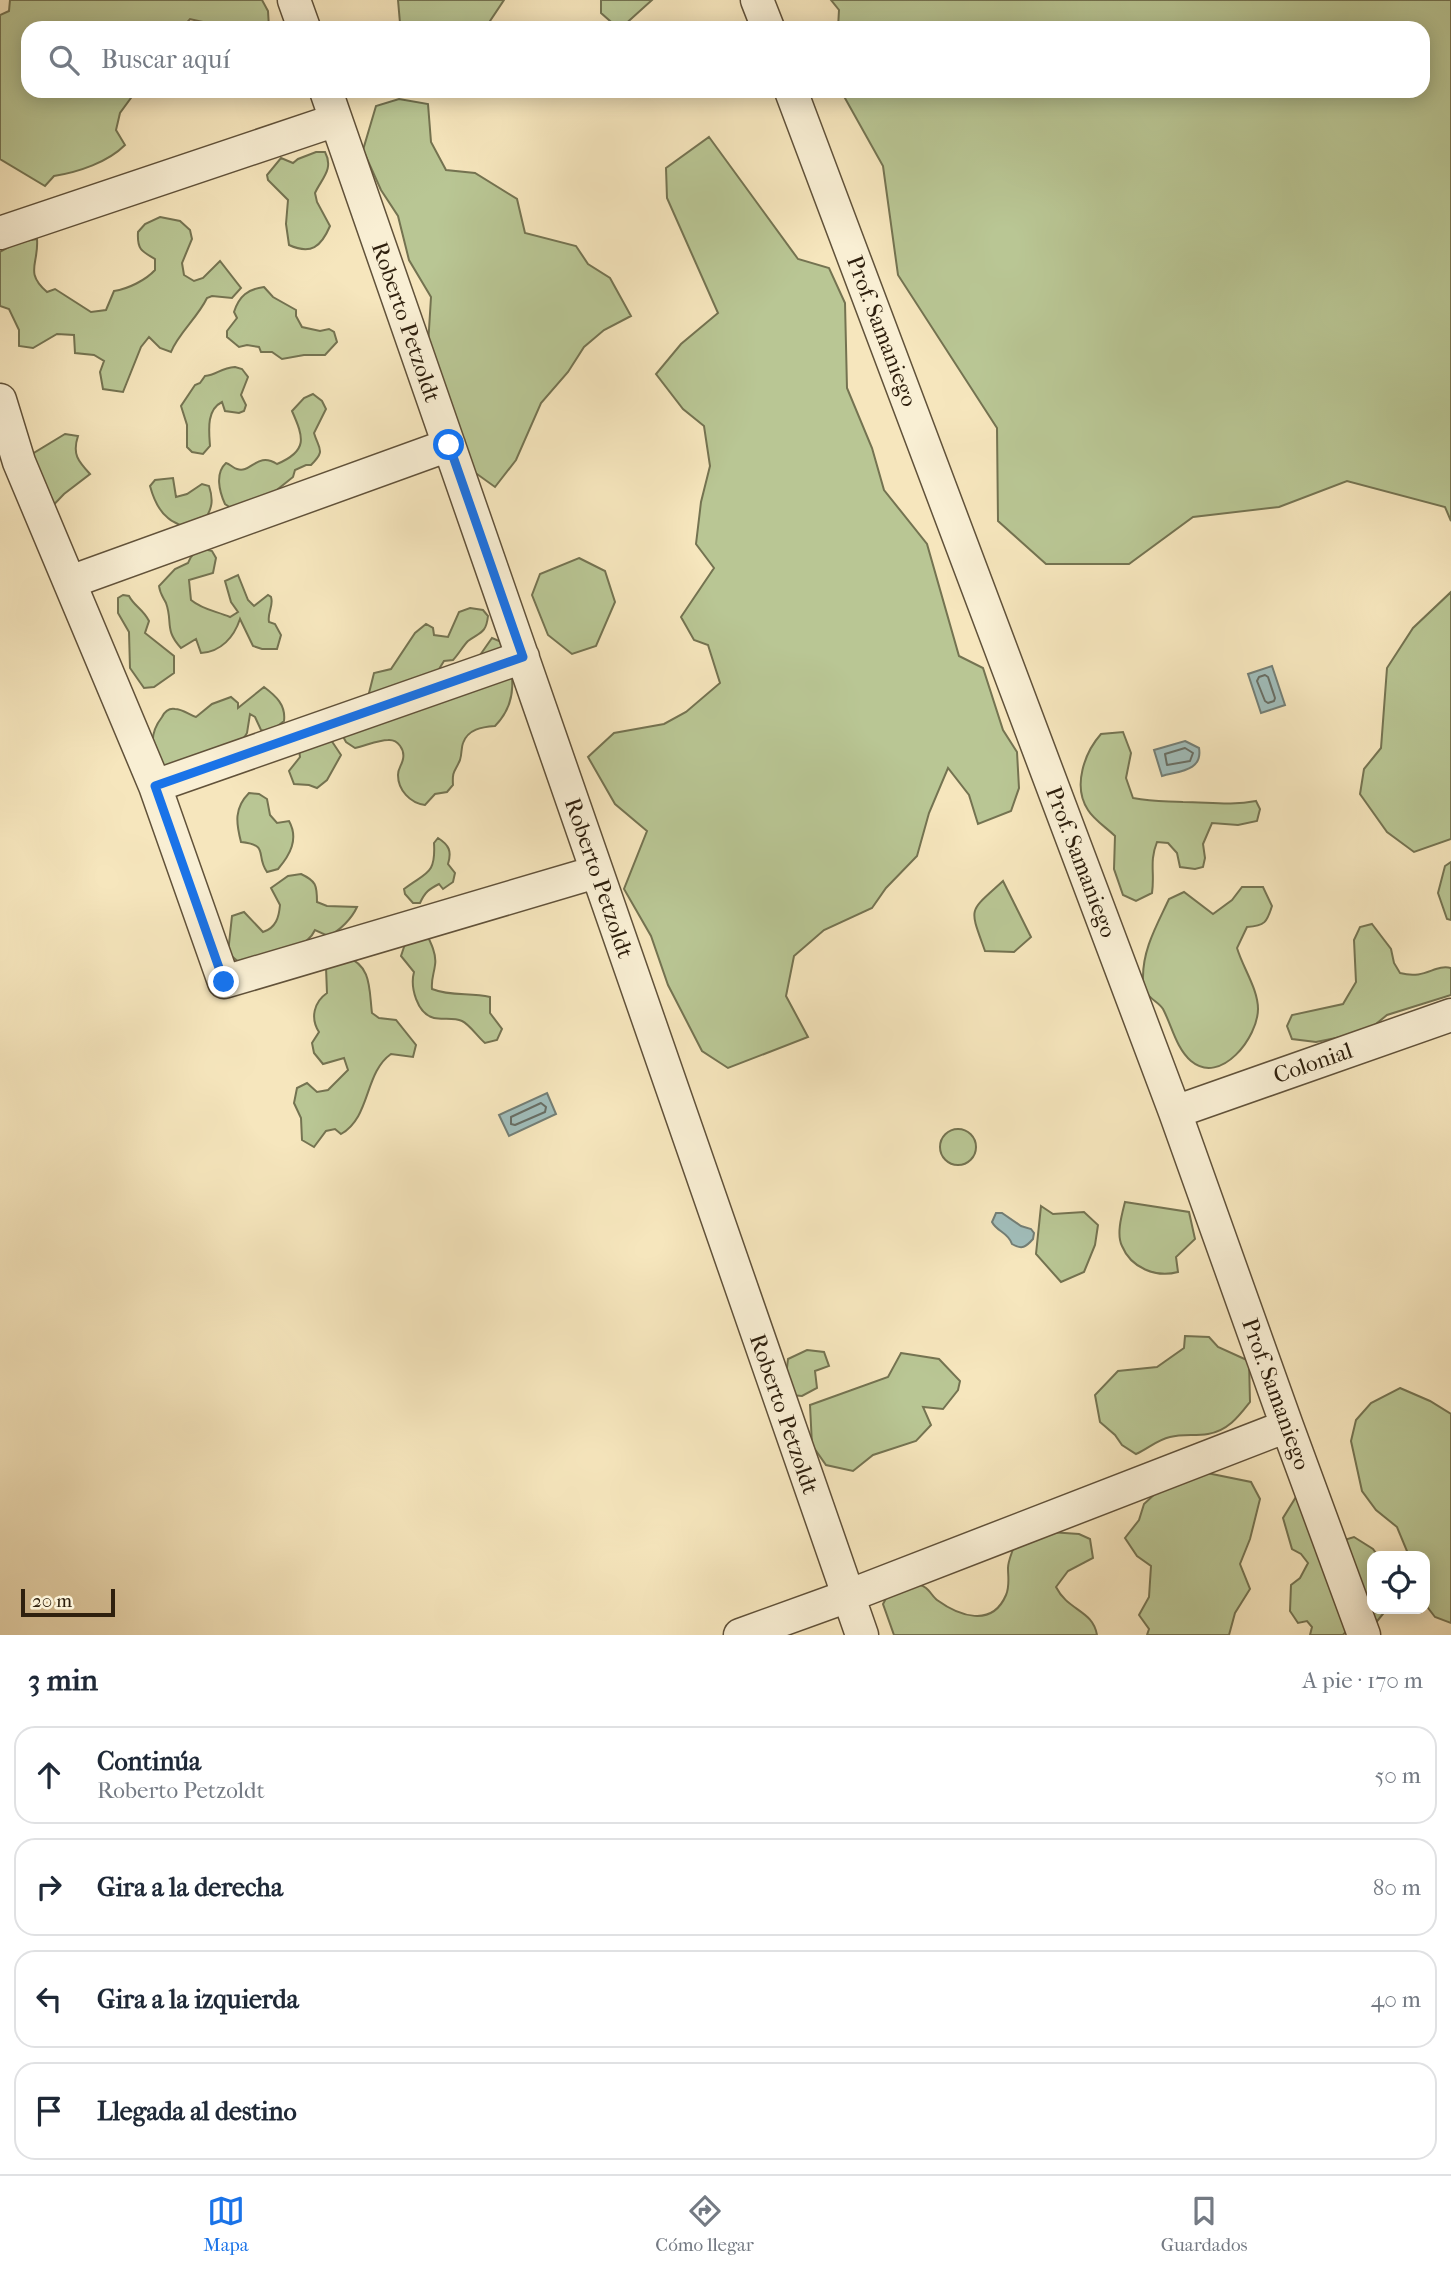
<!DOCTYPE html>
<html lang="es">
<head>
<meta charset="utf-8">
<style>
	:root { --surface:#fff; --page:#f2f2f3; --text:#1f2937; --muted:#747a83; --line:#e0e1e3; --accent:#1a73e8 }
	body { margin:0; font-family:"IM FELL French Canon",serif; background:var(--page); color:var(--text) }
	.controls { position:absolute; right:21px; bottom:21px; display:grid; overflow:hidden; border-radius:14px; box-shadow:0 4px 18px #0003 }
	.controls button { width:63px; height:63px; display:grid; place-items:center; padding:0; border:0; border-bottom:2px solid var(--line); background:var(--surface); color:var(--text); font:35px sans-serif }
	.scale { position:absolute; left:21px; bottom:18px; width:94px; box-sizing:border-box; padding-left:7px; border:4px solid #2f200e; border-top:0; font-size:19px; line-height:24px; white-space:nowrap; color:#2f200e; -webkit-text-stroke:5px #f9efd4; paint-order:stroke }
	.stop { position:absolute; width:21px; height:21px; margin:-16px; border:5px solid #1a73e8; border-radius:50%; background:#fff }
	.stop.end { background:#1a73e8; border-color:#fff; box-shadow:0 2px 7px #0008 }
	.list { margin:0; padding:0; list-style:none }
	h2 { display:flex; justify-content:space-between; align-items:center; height:91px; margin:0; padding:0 28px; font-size:30px }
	h2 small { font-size:23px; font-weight:400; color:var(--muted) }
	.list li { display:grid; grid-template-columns:46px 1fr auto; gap:21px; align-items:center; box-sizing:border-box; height:98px; margin:0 14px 14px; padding:0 14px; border:2px solid var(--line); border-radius:21px }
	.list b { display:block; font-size:26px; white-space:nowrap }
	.list p { margin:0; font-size:23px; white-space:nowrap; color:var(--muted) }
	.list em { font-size:23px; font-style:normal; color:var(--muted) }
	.icon { flex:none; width:38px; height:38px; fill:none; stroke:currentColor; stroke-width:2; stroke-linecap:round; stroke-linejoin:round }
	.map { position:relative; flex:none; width:1451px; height:1635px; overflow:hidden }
	.search { position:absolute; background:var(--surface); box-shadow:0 4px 18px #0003; left:21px; right:21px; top:21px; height:77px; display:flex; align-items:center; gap:18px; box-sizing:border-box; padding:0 24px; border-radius:21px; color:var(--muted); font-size:26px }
	.sheet { height:539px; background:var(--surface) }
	nav { display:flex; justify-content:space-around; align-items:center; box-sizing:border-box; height:98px; border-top:2px solid var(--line); background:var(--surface); font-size:19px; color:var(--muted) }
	nav a { display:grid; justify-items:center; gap:4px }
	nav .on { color:var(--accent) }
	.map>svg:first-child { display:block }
	.green { fill:#b9c694; stroke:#747351; stroke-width:2 }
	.water { fill:#a0bdba; stroke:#737e75; stroke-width:2 }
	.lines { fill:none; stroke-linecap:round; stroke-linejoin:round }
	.shore { stroke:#686e64; stroke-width:2 }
	.minor-casing { stroke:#61523a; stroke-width:35 }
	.minor { stroke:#f9efd4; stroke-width:32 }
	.route { stroke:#1a73e8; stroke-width:9 }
	.labels { text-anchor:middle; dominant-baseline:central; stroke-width:5; stroke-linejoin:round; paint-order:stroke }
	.street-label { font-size:23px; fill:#2f200e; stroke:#f9efd4 }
</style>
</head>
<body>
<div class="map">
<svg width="1451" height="1635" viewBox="0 0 1451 1635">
	<rect width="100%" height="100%" fill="#f6e6bd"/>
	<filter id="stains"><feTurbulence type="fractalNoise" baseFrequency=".00286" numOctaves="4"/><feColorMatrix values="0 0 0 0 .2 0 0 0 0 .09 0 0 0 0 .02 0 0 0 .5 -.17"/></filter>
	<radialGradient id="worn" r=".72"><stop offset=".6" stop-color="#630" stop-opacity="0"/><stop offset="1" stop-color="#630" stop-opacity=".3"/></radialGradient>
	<path class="green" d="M10,0H262L268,11L269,28H210L207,23L190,19L182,28H28V91H136L120,113L116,130L125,145C108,162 79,172 54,176L45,186L0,159V15L9,11Z
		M398,0H504L488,24L407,28L400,23Z
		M601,0H652L621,28H618L601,13Z
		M831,0H1451V521L1445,507L1347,481L1279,507L1193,517L1129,564H1046L998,521L997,428L898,275L883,166L841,91H1423V28H838L839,10Z
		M399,99L428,104L431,142L446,170L475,173L517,199L525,233L576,246L588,264L610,278L631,316L604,330L584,347L568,372L541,403L516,460L495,487L470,469L446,388L428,346L431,297L409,260L398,216L381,190L363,150L376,106Z
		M709,137L798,259L829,268L845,303L847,388L872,448L884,490L927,544L959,656L983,668L1003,730L1017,752L1019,788L1011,811L978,824L969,795L948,768L929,813L917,856L886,888L872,908L824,930L794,956L786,996L808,1037L728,1068L702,1051L668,985L651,936L624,889L647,831L615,804L588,757L614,733L664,724L686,712L720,683L708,645L694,640L681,617L714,568L696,544L701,502L710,466L704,426L683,409L656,374L681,344L718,313L667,198L666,168Z
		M316,152H325C334,169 322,178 315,193L317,202L330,226C321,247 311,255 289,245L286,224L288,200L268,180L267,175L281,158L293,163L298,159Z
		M160,217L180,221L190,230L192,239L182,263L184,275L194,281L203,278L220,261L241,288L232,298L212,296L207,298C198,317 178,334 171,352L160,348L149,337L141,347L123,392L103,389L100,372L104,361L94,355L75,353L74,335L57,334L33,348L19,346V330L9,309L0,306V252L18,242L37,239C39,264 24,272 47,292L55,289L91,312L106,310L114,291C128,289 146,280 155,270V259C141,251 137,249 138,232L145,224Z
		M264,287L273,297L296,310V316L302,327L320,331L329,329L334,332L337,342L325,355H304L282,359L272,352H261L259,347L247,345L239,347L227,337V331L237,318L234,312C239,296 248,289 264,287Z
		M235,367L242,369L248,377L241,395L246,405L244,411L239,413L225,411L222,402C206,410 209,431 210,446L203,454L192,452L187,447V425L181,406L195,385L200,383L205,376C217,375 220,368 235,367Z
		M313,394L322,401L326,409L314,433C319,450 326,450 311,465H306L295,470L293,477L268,497L231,508L225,504C219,491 215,473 226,463C230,464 233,468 237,469C251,474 257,451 277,464C308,451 304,438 292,411L304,398Z
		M65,434L78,436C72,454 78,461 90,474L64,494L43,516L19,462Z
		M173,478L176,497L187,494L202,484L209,486C214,501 212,509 203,523L184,528C179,523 173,523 168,518C159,511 153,497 150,486L155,480Z
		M204,549L212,551L216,558L213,573L189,580L191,600C203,610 216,611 230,617L238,612L231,602L225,581L238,575L248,600L254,606L268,595L271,597C274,606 267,613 269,622L275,624L281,635L277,649H262L253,646L240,619C234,637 221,652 201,653L196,639L181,648C164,630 173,622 166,603C163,597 160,594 159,586L175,569L188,563C191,555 195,551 204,549Z
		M579,558L605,571L615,602L596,646L572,654L548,635L532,595L540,574Z
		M1451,592V839L1414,852L1387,832L1360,794L1364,769L1381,748L1387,668L1413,628Z
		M123,595L129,596C134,606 143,609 149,621L145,633L174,656V673L154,687L144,688L130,668L129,632L118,613V598Z
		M470,608L483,610L488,616C486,634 480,632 468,641C463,646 458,655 453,660L444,661L436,674L478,658L492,638L504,643C514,672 519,702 495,726C482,727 468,729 463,743C461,748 462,754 460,760C455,772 452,770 453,785L447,792L435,794L425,805C410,803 398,790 398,775C398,768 402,765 403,759C405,750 398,739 388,740C378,740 365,746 355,748L346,742L339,729L368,697L374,673L391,669L415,633L426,624L433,628L434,635L448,637L459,612Z
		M264,687C276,696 286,705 284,721L269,733L261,730L255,717L250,714L247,733L239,746L174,788C160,763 141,744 162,717C165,711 169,708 175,709C183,709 189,715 196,717L212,704L231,697L238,703V708Z
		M1123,732L1131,753L1126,778L1133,798C1153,802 1163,801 1183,802C1208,802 1231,806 1256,801L1260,809L1257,821L1238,825L1212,823L1203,844L1205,858L1203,867L1195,869L1180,867L1177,853L1168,843L1157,842C1149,862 1155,873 1152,893L1136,901L1123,895L1114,869L1115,836C1107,828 1094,820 1088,810C1072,786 1085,752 1101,734Z
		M329,737L341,755L327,780L317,788L309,785L294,784L289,771L300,757L299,750Z
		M249,793L259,794L267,799L270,815L277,823L289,821C299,839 290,855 278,869L267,872C255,855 270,845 241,842C236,823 234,808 249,793Z
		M438,838C449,845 452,851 448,864L455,873L453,882L443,889L439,884C429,889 425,892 420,903H413L405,894L404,889C426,872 436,875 434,843Z
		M1451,862V920L1447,919L1438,893L1445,866Z
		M301,874C316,881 317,885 317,902L327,906L357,907C352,918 340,931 328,936L315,930C307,949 267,961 247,969L228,953L232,916L244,912L263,932C276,928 279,917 280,905L271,888L288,876Z
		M1003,881L1031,937L1014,952L985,951C969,906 968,913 1003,881Z
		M1242,887H1263L1272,906C1267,922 1265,926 1247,927L1237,948C1243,968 1258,989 1258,1009C1258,1037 1221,1086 1191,1061C1176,1048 1172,1026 1163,1009C1158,1000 1144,999 1143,980C1142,950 1157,925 1169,899L1184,892L1213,914L1232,900Z
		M1372,924L1391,949L1394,963L1400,973C1426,980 1434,964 1451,968V995L1387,1015L1366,1032L1316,1042L1292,1039L1287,1026L1292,1015L1343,1004L1356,982L1354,940L1360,927Z
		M425,931C430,941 437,954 435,965C434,974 431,979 432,989C452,997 470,992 490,997V1013L502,1029L497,1040L485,1043C478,1037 469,1024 462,1021C453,1017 443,1020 434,1018C417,1014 410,987 414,972L401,956L407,938Z
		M346,957C372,965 369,990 372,1013L379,1018L396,1020L416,1045L413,1057L391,1054C364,1073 371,1117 341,1134L335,1129L326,1131L314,1147L302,1140L301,1118L294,1103L297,1088L307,1083L317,1092L328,1090L348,1070L344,1058L323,1064L314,1053L312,1043L319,1032C310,1018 314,1002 327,993L326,967Z
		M940 1147a18 18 0 1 1 36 0a18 18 0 1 1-36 0Z
		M1125,1202L1189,1212L1195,1239L1176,1257L1178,1272C1156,1278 1131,1268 1122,1246C1116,1234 1122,1214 1125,1202Z
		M1041,1206L1053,1214L1084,1212L1098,1225L1095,1245L1084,1272L1061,1282L1036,1254Z
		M1185,1336L1209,1337L1218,1347L1249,1361L1250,1402C1239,1416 1228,1431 1208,1434C1195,1436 1183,1434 1170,1437C1157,1440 1149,1448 1136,1454L1122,1445L1115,1435L1100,1422L1095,1395L1118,1371L1157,1367L1184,1348Z
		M807,1350L824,1352L829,1366L815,1371L817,1388L802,1396L791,1395L785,1385L788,1359Z
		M901,1353L939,1359L960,1381L958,1390L943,1409L923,1407L931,1425L916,1441L873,1455L853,1471L826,1465L812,1445L810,1405L888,1377Z
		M1400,1388L1430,1401L1451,1414V1623L1435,1617L1425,1604V1556H1409L1397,1527L1376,1510L1362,1491L1351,1441L1356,1420L1371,1403Z
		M1207,1473L1251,1482L1260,1499L1250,1539L1240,1564L1250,1589L1235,1613L1229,1635H1147L1149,1629L1139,1615L1149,1597L1151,1566L1137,1556L1125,1538L1139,1520L1144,1504L1158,1491Z
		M1325,1491L1330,1498L1341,1541L1354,1537L1373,1549L1378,1556H1372V1609H1387L1374,1625L1349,1628L1343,1635H1310L1312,1627L1307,1621L1298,1623L1290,1611L1291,1585L1300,1578L1308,1563L1301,1554L1292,1549L1283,1518L1299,1492Z
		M1050,1532L1079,1534L1090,1539L1093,1558L1068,1571L1056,1587C1068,1611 1093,1610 1097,1635H894L883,1604L893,1585C904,1584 916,1581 926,1588C930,1591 933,1597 937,1600C959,1616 992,1628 1006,1595C1010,1586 1008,1577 1008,1568C1008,1561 1012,1553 1014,1546Z"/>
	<path class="water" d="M1272,666L1285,705L1261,713L1248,674Z
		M1185,741L1199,748C1203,771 1179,771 1162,776L1154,750Z
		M547,1093L556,1114L509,1136L499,1115Z
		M996,1213H1002L1021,1226L1031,1229L1034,1233L1033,1239C1026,1247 1022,1250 1012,1244C1008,1232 997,1232 992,1222Z"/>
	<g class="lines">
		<path class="shore" d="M1265,675L1268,677L1275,698L1274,701L1268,703L1265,701L1257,681L1259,677Z
			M1185,748L1193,753L1190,761L1167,765L1165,754Z
			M541,1103L546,1107L545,1112L515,1125L511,1124V1117Z"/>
		<g class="minor-casing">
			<path id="minor" d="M294,0L304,28
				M757,0L768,28
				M326,91L862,1635
				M791,91L1175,1112L1287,1426L1364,1635
				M0,233L336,120
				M0,400L19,462L155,786L224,982L596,872
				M70,582L449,445
				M155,786L523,657
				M1175,1112L1451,1015
				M740,1635L848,1596L1287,1426"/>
		</g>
		<use href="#minor" class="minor"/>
	</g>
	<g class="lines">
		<path class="route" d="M224,982L155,786L523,657L449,445"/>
	</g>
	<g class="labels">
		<g class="street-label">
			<text transform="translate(406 322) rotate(71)">Roberto Petzoldt</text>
			<text transform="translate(882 331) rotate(69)">Prof. Samaniego</text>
			<text transform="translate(1081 862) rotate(69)">Prof. Samaniego</text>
			<text transform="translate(599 878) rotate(71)">Roberto Petzoldt</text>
			<text transform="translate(1313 1063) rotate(-19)">Colonial</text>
			<text transform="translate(1276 1394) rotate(70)">Prof. Samaniego</text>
			<text transform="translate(784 1414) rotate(71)">Roberto Petzoldt</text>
		</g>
	</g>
	<rect width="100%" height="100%" filter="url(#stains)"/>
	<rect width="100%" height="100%" fill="url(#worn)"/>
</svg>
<div class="controls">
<button><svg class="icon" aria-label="locate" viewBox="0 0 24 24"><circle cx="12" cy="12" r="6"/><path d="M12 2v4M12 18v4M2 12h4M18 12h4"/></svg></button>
</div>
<div class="scale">20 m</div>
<div class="stop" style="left:449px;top:445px"></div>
<div class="stop end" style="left:224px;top:982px"></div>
<div class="search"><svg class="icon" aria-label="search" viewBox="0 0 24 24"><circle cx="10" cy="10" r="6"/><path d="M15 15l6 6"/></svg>Buscar aquí</div>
</div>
<section class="sheet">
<h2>3 min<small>A pie · 170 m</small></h2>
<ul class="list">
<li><svg class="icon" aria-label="ahead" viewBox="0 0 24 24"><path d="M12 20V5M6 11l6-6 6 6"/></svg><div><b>Continúa</b><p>Roberto Petzoldt</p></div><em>50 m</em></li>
<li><svg class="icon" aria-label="right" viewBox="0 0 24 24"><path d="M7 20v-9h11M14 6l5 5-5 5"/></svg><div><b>Gira a la derecha</b></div><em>80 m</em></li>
<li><svg class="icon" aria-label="left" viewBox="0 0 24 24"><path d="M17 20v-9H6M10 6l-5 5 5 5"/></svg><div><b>Gira a la izquierda</b></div><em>40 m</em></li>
<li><svg class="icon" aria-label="arrive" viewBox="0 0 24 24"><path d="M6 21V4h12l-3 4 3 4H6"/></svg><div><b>Llegada al destino</b></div></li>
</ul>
</section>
<nav>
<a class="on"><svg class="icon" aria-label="map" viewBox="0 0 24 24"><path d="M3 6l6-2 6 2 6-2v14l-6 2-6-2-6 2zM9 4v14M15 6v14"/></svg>Mapa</a>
<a><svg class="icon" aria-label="directions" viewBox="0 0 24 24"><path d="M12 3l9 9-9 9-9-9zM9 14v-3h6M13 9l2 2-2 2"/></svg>Cómo llegar</a>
<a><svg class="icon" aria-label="saved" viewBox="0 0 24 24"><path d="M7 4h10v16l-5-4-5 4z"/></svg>Guardados</a>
</nav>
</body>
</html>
